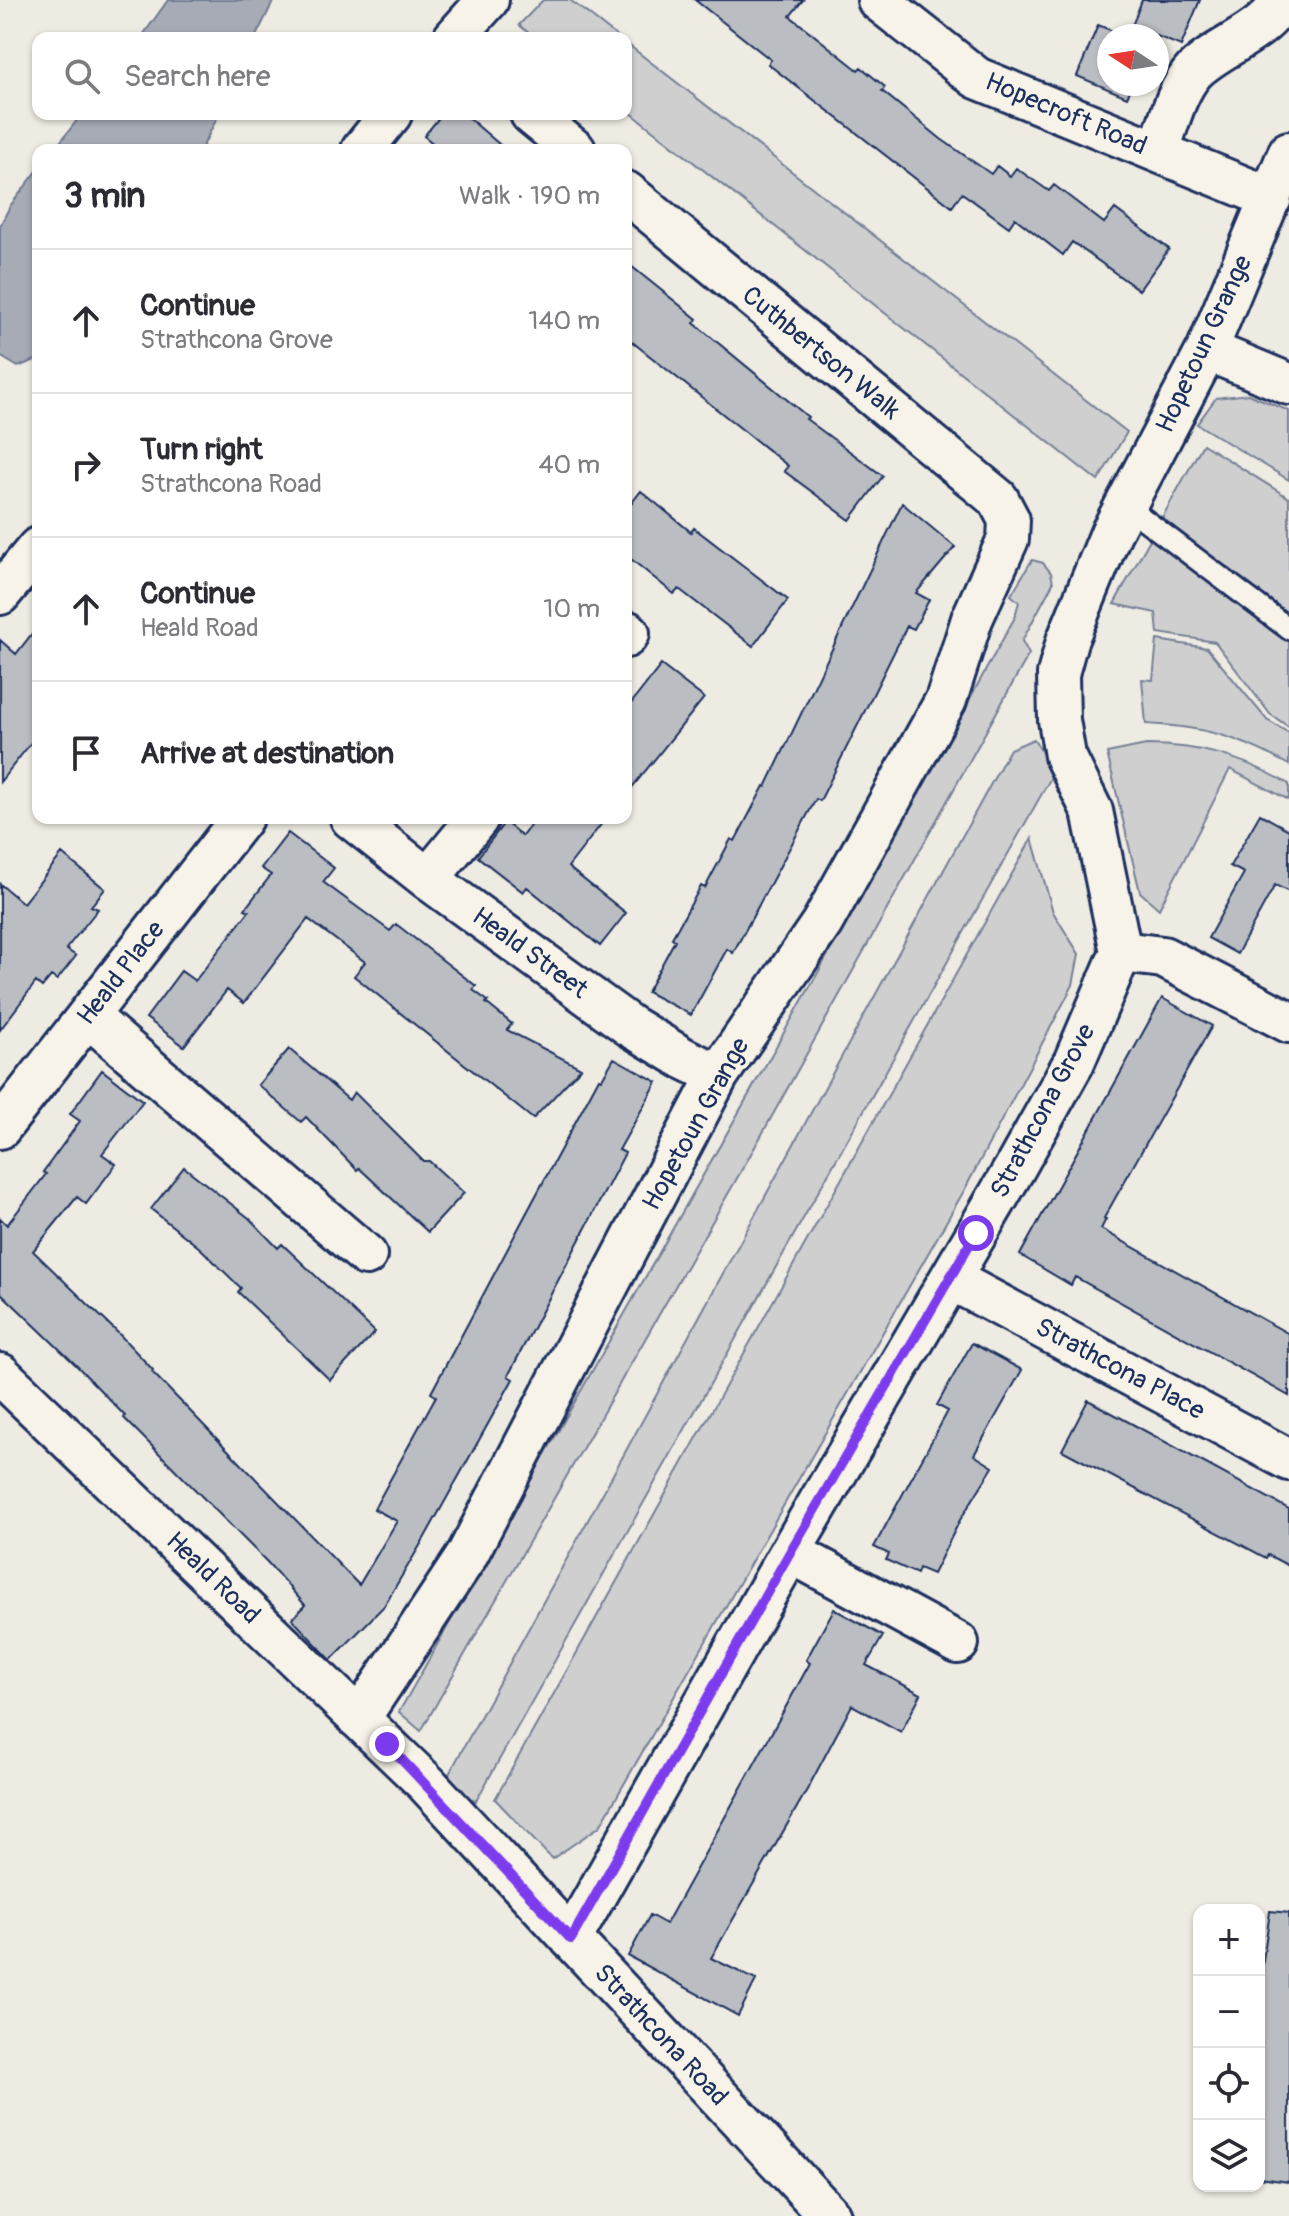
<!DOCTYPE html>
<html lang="en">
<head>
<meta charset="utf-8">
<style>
	:root { --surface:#fff; --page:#f2f2f3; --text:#2b2b33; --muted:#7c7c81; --line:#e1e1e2 }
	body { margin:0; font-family:Pangolin,sans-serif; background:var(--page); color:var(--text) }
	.controls { position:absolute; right:24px; bottom:24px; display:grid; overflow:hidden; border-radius:16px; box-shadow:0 2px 6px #0004 }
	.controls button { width:72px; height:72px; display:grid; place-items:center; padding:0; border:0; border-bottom:2px solid var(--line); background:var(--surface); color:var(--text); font:40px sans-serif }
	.compass { position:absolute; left:1097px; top:24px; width:72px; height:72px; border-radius:50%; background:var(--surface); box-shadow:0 2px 6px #0004; rotate:282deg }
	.stop { position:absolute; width:24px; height:24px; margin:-18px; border:6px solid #7c3aed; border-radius:50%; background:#fff }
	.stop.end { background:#7c3aed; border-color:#fff; box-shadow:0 2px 8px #0008 }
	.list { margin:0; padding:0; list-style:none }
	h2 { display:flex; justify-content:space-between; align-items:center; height:104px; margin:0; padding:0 32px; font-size:34px }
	h2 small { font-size:26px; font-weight:400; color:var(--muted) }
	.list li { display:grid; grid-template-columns:52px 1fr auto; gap:24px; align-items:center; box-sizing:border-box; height:144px; padding:0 32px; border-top:2px solid var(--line) }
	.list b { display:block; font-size:30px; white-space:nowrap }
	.list p { margin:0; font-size:26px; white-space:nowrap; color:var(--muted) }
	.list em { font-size:26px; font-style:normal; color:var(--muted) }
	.icon { flex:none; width:44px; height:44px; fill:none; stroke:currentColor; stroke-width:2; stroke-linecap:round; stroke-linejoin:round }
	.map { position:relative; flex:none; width:1289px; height:2216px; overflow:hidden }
	.search { position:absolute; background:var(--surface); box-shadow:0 2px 6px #0004; left:32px; top:32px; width:600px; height:88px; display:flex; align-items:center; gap:20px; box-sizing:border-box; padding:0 28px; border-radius:16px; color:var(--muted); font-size:30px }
	.panel { position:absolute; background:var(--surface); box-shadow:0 2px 6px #0004; left:32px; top:144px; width:600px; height:680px; border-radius:16px }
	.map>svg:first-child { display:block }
	.green { fill:#cfcfcf; stroke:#757f96; stroke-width:2 }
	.water { fill:#a6abb5; stroke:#6e7992; stroke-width:2 }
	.building { fill:#babdc2; stroke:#1b2f5e; stroke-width:2 }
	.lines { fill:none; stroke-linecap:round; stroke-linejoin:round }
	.service-casing { stroke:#1b2f5e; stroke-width:26 }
	.minor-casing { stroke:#1b2f5e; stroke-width:46 }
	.service { stroke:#f7f3e8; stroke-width:20 }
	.minor { stroke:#f7f3e8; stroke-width:40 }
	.route { stroke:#7c3aed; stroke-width:10 }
	.labels { text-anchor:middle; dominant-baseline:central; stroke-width:7; stroke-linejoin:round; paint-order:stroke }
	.street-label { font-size:26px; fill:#1b2f5e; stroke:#f7f3e8 }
</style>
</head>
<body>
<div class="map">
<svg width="1289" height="2216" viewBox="0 0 1289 2216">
	<rect width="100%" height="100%" fill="#eeebe2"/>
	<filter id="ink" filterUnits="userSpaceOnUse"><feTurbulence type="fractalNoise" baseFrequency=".0125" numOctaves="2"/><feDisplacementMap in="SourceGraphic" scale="16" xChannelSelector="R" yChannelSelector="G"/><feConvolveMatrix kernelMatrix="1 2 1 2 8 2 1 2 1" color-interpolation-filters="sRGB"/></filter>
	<g filter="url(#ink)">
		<path class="green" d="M543,0H570L619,38H535L519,25Z
			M626,43L1127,432L1098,481L626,109Z
			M1248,394L1289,411V480L1197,424L1216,398Z
			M1203,444L1289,498V727L1270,714L1215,642L1158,633L1156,613L1114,604Z
			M1032,560L1043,563L1051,573L1053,583L1022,641L1029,654L756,1145L421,1731L399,1712L816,976L1014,619L1019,602L1011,595Z
			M1157,640L1207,648L1267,720L1289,733V765C1237,736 1205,727 1146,724L1142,679L1153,680Z
			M1034,739L1054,772L476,1801L443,1785L1010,749Z
			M1146,745C1200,745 1242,757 1289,784V800L1230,769L1159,909L1140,892L1107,753Z
			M1032,838L1053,912L1079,954L1073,985L965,1189L600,1826L552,1859L495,1799Z"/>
		<path class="water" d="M168,0H274L255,38H141Z
			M82,114H219L201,150H54Z
			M38,170V359L18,367L0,356V226L10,206Z"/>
		<path class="building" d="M695,0H803L790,16L858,70L861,67L885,87L882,91L941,139L991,174L997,166L1010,176L1016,168L1049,191L1054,185L1104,223L1115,209L1169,249L1139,290L1072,242L1063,255L1015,218L1009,227L962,193L952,207L768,64L771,60Z
			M1142,0H1200L1181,46L1132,26Z
			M1098,25L1125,36H1109V84H1133L1127,97L1077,76Z
			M442,114H464L506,150H441L424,136Z
			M626,262L697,319L694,323L808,417L806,419L883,476L850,520L784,471L788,466L626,337Z
			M641,491L691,532L694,528L788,600L753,646L679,589L674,594L626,555V510Z
			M902,503L955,547L916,593L929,600L914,629L907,626L820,801L816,799L733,953L727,949L691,1015L647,992L675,940L672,938L701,886L705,888L731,839L735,841L764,786L766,787Z
			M38,626V734L0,782V640L16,654Z
			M661,665L704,698L626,795V710Z
			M1260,814L1289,830V892L1275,885L1237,954L1208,938L1244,873L1230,866Z
			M536,818H606L568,867L626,913L600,946L527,887L523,892L478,857L505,822L522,836Z
			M288,833L334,868L323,882L390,931L396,924L476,986L473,990L488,1001L486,1003L512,1024L507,1030L581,1068L533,1119L354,976L365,962L308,919L244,1003L227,990L184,1046L146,1018L181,971L195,981L249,911L245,909L271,875L261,868Z
			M62,854L105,889L91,906L98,909L66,949L76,956L57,980L51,976L42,987L36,982L0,1030V884L23,903Z
			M1162,998L1212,1026L1104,1218L1106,1219L1101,1229L1289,1334V1396L1075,1277L1071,1285L1020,1255Z
			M289,1049L349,1100L354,1092L423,1161H429L464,1193L428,1232L359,1168L357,1170L306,1117L301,1122L258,1085Z
			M614,1058L657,1082L619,1150L625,1153L508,1376L513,1379L425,1537L384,1606L331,1660L292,1619L305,1605L268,1563L124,1418L125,1416L76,1365L0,1292V1218L7,1225L46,1174L43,1172L80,1121L70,1114L102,1070L143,1101L102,1154L116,1164L86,1204L77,1197L33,1251L120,1335L153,1370L152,1372L359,1585L397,1521L374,1509L436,1396L431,1393L525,1216L599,1078L602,1079Z
			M184,1167L249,1218L278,1248L282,1244L375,1332L330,1380L238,1292L241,1288L201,1249L151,1209Z
			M972,1343L1022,1370L974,1455L993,1467L960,1520L933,1574L919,1568L917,1574L886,1560L889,1554L874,1547L948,1411L937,1405Z
			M1088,1400L1289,1509V1566L1268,1555L1266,1558L1062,1450Z
			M834,1609L883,1636L866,1665L921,1694L901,1732L852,1705L808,1788L711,1958L756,1980L738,2016L628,1956L650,1915L666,1924L810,1663L806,1660Z
			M1270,1911L1289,1913V2182L1259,2178V1988Z"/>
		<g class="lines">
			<g class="service-casing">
				<path id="service" d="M1125,505L1289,629"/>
			</g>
			<g class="minor-casing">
				<path id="minor" d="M878,0L977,78L1271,198
					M454,38L488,0
					M531,114L575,150
					M362,150L391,114
					M1158,152C1168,127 1175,92 1194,71C1217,47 1268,32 1281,0
					M1207,350L1289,384
					M0,594L38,548
					M626,631L629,633L626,637
					M351,818L428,879L630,1026L683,1058L718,1075
					M428,879L478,818
					M1121,952L1163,957L1289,1022
					M88,1016L366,1255
					M0,1128L242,818
					M951,1279L1289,1460
					M0,1374L426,1783L830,2216
					M790,1552L958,1643
					M359,1719L466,1557L718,1075L822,923L946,700L972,619L1008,539L1009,520L998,499L626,192
					M571,1939L790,1552L1016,1166L1074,1062L1121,952L1092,811L1065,756L1059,720L1058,674L1067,641L1111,533L1207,350L1289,152"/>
			</g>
			<use href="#service" class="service"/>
			<use href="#minor" class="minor"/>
		</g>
	</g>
	<g class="lines" filter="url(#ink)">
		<path class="route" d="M387,1744L571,1939L790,1552L976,1233"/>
	</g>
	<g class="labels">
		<g class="street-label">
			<text transform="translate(1066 114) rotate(23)">Hopecroft Road</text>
			<text transform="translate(1204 344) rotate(-65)">Hopetoun Grange</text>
			<text transform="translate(821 353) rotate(39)">Cuthbertson Walk</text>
			<text transform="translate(530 953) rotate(36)">Heald Street</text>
			<text transform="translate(121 973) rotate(-52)">Heald Place</text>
			<text transform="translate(1043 1111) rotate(-62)">Strathcona Grove</text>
			<text transform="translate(696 1124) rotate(-61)">Hopetoun Grange</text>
			<text transform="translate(1120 1369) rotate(28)">Strathcona Place</text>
			<text transform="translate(213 1578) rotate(44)">Heald Road</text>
			<text transform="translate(661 2035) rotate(47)">Strathcona Road</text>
		</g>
	</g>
</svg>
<div class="controls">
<button>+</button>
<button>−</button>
<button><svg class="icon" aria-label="locate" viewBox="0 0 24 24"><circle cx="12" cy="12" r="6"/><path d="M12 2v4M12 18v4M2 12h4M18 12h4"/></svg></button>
<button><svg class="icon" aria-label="layers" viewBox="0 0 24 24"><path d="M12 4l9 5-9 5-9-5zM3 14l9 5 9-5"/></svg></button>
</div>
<svg class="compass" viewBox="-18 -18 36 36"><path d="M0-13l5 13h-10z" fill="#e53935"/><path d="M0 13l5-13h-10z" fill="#7c7c81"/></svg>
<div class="stop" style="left:976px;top:1233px"></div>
<div class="stop end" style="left:387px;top:1744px"></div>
<div class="search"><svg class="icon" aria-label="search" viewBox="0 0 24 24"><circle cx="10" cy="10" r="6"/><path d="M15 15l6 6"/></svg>Search here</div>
<section class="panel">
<h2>3 min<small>Walk · 190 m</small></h2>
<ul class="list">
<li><svg class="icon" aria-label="ahead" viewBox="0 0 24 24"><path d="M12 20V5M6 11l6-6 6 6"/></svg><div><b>Continue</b><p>Strathcona Grove</p></div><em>140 m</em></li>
<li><svg class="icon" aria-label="right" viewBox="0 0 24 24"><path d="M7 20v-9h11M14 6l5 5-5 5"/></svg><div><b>Turn right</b><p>Strathcona Road</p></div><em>40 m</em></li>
<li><svg class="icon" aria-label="ahead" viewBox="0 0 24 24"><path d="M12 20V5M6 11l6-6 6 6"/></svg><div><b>Continue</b><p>Heald Road</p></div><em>10 m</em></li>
<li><svg class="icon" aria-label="arrive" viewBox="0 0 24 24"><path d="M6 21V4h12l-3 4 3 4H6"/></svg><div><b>Arrive at destination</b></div></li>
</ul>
</section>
</div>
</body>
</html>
